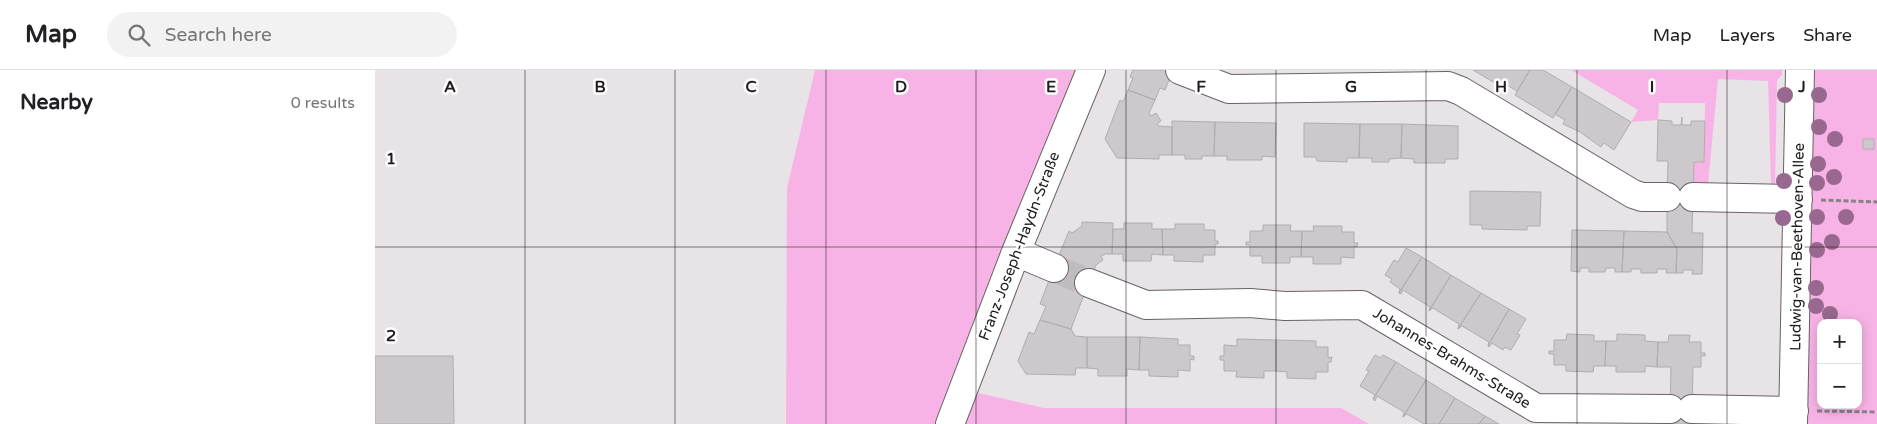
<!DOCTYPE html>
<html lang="en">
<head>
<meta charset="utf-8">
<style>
	:root { --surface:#fff; --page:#f2f2f2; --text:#202124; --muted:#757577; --line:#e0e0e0 }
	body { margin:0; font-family:"Varela Round",sans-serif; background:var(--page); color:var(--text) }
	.controls { position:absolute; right:15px; bottom:15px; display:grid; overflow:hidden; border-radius:10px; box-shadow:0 2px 12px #0003 }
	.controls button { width:45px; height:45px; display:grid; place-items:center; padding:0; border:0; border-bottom:1px solid var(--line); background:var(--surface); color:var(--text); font:25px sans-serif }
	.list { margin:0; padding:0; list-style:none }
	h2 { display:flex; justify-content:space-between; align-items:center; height:65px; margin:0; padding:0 20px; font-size:21px }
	h2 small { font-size:16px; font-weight:400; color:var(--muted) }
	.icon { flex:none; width:28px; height:28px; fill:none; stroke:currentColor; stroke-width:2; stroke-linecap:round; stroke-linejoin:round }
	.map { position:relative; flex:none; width:1502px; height:354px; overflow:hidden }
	header { display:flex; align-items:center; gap:30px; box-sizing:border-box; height:70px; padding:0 25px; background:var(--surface); border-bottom:1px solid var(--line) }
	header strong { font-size:24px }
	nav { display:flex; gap:28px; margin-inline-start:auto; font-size:18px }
	.search { width:350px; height:45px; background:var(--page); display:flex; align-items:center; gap:12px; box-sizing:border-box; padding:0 18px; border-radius:28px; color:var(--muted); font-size:19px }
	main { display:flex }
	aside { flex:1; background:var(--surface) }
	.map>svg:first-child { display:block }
	.green { fill:#f8b3e6; fill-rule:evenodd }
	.building { fill:#ccc8cb; stroke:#b0acaf }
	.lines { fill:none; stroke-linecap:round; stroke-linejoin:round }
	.minor-tunnel { stroke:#c0bbbe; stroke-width:28; stroke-dasharray:28 14; stroke-linecap:butt }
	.minor-casing { stroke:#676366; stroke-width:30 }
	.path { stroke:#868285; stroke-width:3; stroke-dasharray:5 2.5; stroke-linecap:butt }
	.minor { stroke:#fff; stroke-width:28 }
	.tree { fill:#986890 }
	.grid { fill:none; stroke:#1e1c1e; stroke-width:1; stroke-opacity:0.55 }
	.labels { text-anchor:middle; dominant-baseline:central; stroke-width:5; stroke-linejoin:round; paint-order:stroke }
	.street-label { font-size:15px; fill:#1e1c1e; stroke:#fff }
	.grid-label { font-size:16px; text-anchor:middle; font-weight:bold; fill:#1e1c1e; stroke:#fff; stroke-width:5; stroke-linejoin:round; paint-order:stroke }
</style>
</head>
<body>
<header>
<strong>Map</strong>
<div class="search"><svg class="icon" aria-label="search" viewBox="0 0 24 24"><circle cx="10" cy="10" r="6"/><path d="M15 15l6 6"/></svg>Search here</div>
<nav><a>Map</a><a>Layers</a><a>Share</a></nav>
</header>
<main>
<aside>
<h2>Nearby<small>0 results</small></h2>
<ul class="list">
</ul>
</aside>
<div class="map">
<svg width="1502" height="354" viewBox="0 0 1502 354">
	<rect width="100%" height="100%" fill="#e8e3e6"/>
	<path class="green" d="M440,0H708L565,354H411L412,118Z
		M1196,0H1407V5L1402,10L1400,119L1396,116L1393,11L1343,9L1333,114L1318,117L1319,92H1329L1330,33H1284L1283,50L1256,52L1263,40Z
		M1431,0H1502V354H1426ZM1446,253H1483V335H1446Z
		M599,322L669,338H966L994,354H584Z"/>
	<path class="building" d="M758,0H798L790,20L785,18L780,30L753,20L758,8L755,7Z
		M1098,0H1155L1142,21L1132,15L1130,19Z
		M1155,0H1168L1197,17L1178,48L1140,25Z
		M1197,17L1256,52L1239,80L1229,73L1226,77L1205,62L1188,54L1190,50L1180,44Z
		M753,20L780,30L774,43L776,46L781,43L786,51L782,54L783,56L797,57V85H784V89L742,88L730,69L745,30L748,32Z
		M1307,47V55H1316V51H1330L1329,92H1319L1318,127H1292L1293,91H1282L1283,50L1297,51V55H1306Z
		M797,51L840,52L839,86H827V89H810V85H797Z
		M840,52L901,53L900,87L887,86V90H852V86H839Z
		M929,53L985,54L984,88H972V92L942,91L941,87H929Z
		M985,54H1027L1026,88L1014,89V92H997V88H984Z
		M1027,54L1083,56V89H1070V93H1039V89L1026,88Z
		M1488,69H1499V79H1488Z
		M1095,121L1166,122L1165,156H1152V160L1107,159V155H1095Z
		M1292,127H1318L1317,163H1328L1327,204H1317L1318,200H1308V203H1301L1302,179L1292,162Z
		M707,152L738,153L737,184H730L726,186L728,190L721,195L713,214L678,200L694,161L697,163L707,156Z
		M749,153H777V159H787L788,185L777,184L776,191H748V184H737L738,159H749Z
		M800,154H829V160H840V171H843V174H840V185H828V192L799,191V185H788L787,159H800Z
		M888,155H916L915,161H927L926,187H915V193H887V186H875V175H871V172H875V161H888Z
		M938,156H967V162H979V173H983L982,177L979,176V188L966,187V194H938V187H926L927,161H939Z
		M1197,160L1249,161L1247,202H1240V198H1231L1230,202H1214V198H1205V202L1196,201Z
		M1249,161L1292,162L1302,179L1301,203H1291L1292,199H1282V203H1266V199H1256V202H1247Z
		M1031,178L1047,187L1024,223L1025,219L1015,212L1017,209L1010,205L1019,190L1023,192Z
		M1047,187L1076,205L1054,241L1055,237L1028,220L1026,224L1024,223Z
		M678,200L713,214L696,259L665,250L671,236L665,234Z
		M1076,205L1106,223L1083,259L1084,254L1058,238L1054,241Z
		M1106,223L1134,239L1113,276L1114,272L1087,256L1083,259Z
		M1134,239L1151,249L1142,264L1145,265L1136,280L1130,277L1128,280L1117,273L1114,277L1113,276Z
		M665,250L696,259L700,266L712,267V298H701L700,305L651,304L643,291L654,262L659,264Z
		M1192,264L1219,265V271H1231L1230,296H1219L1218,302L1191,301V295H1179V284H1174V281H1179V270H1191Z
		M1242,264L1270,265V271L1283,272L1282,297L1270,296V302H1241V296H1230L1231,271H1242Z
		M1294,265H1315L1314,272H1326V283H1330V286H1326V297H1318L1317,342H1295L1296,297H1282L1283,272H1293Z
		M712,267H765L764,300L752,299V306H723V299L712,298Z
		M765,267L803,269V275H815V286H819V290L815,289V301L803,300V307L774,306V300H764Z
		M862,269L901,270V301H889V308L861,307L862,301H849V290H845V286H849V275L862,276Z
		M901,270L941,271V277H953V288L957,287L956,292H953V302H941V309L912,308V302L901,301Z
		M1000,285L1006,288L1008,285L1021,292L998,329L1000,325L985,316L994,301L991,300Z
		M0,286H78L79,354H0Z
		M1021,292L1051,310L1028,347L1029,342L1002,326L1000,331L998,329Z
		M1051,310L1080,328L1064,354H1049L1032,344L1028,347Z
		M1080,328L1110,346L1104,354H1064Z
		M1295,342H1317V354H1295Z
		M1110,346L1124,354H1104Z"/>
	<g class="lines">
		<path class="minor-tunnel" d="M679,198L714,213"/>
		<g class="minor-casing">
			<path id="minor" d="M805,0L854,19L1073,16L1086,21L1258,124L1267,127H1292
				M1318,127L1423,129
				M641,182L679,198
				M714,213L771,235L875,233L910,236L987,235L1161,338L1295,339
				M1317,339L1419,341
				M575,354L641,182L716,0
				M1418,354L1425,0"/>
		</g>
		<path class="path" d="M1446,130L1502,132
			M1442,341L1502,342"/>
		<use href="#minor" class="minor"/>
	</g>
	<g class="tree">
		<circle cx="1410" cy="25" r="8"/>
		<circle cx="1444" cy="25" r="8"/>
		<circle cx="1444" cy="57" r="8"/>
		<circle cx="1460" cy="69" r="8"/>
		<circle cx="1443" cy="94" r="8"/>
		<circle cx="1459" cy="107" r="8"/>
		<circle cx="1409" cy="111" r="8"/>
		<circle cx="1442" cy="113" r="8"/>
		<circle cx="1442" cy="147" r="8"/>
		<circle cx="1471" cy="147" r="8"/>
		<circle cx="1408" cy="148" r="8"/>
		<circle cx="1457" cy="172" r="8"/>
		<circle cx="1442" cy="180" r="8"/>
		<circle cx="1441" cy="218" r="8"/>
		<circle cx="1441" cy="236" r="8"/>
		<circle cx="1455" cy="244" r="8"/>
	</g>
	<path class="grid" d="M150,0V354M300,0V354M451,0V354M601,0V354M751,0V354M901,0V354M1051,0V354M1202,0V354M1352,0V354M0,177H1502"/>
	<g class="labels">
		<g class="street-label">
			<text transform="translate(644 176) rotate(-69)">Franz-Joseph-Haydn-Straße</text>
			<text transform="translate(1422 177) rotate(-89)">Ludwig-van-Beethoven-Allee</text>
			<text transform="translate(1077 288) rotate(31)">Johannes-Brahms-Straße</text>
		</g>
	</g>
	<g class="grid-label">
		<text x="75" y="22">A</text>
		<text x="225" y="22">B</text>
		<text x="376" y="22">C</text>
		<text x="526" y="22">D</text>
		<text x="676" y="22">E</text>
		<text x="826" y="22">F</text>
		<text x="976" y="22">G</text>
		<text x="1126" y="22">H</text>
		<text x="1277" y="22">I</text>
		<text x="1427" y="22">J</text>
		<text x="16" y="94">1</text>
		<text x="16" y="271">2</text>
	</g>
</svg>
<div class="controls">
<button>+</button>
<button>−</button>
</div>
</div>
</main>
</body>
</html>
